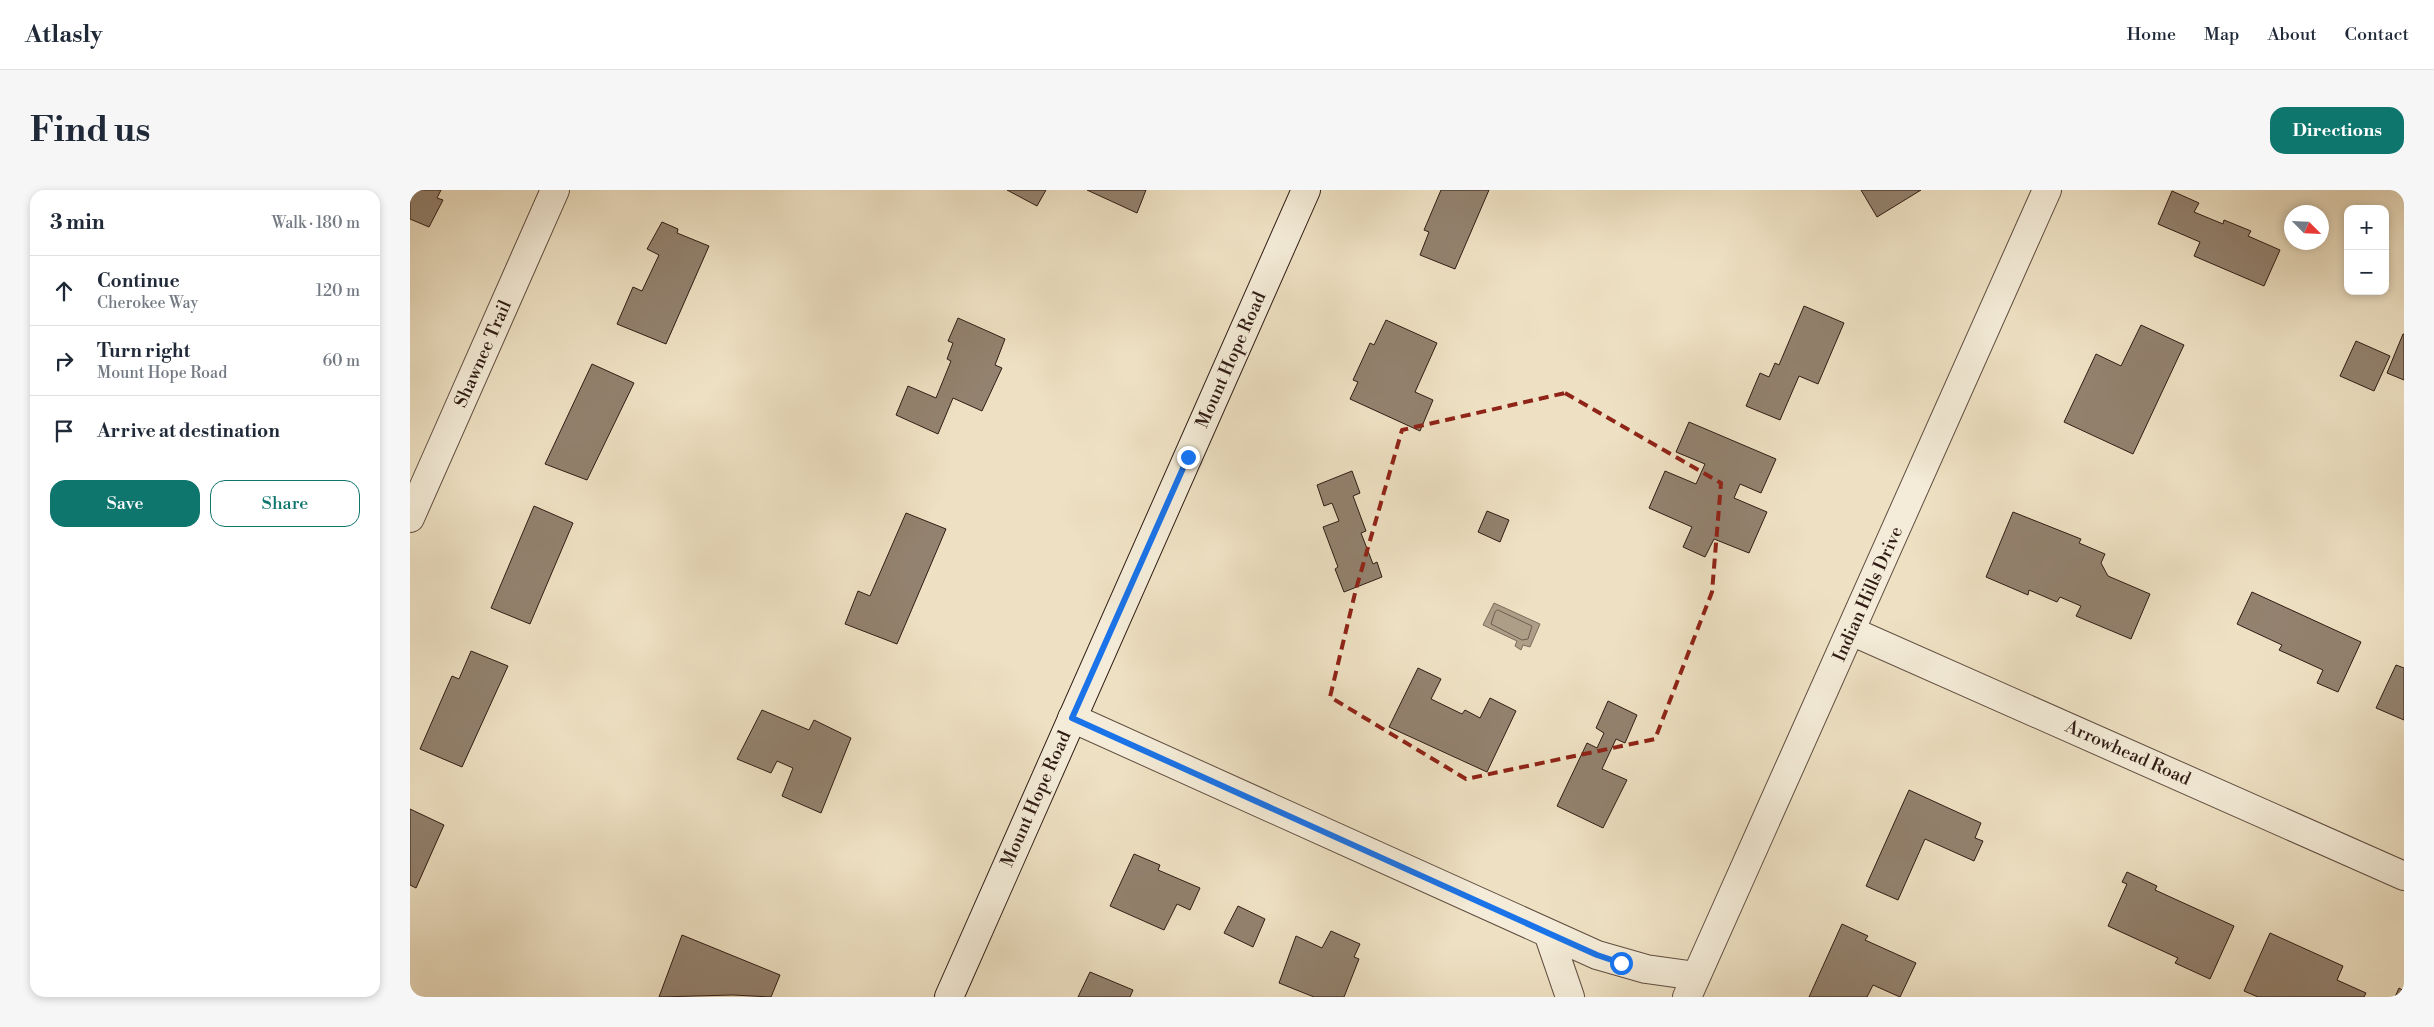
<!DOCTYPE html>
<html lang="en">
<head>
<meta charset="utf-8">
<style>
	:root { --surface:#fff; --page:#f6f6f7; --text:#1f2937; --muted:#747a83; --line:#e0e1e3; --accent:#0f766e }
	body { margin:0; font-family:"Libre Bodoni",serif; background:var(--page); color:var(--text) }
	.controls { position:absolute; right:15px; top:15px; display:grid; overflow:hidden; border-radius:10px; box-shadow:0 2px 8px #0003 }
	.controls button { width:45px; height:45px; display:grid; place-items:center; padding:0; border:0; border-bottom:1px solid var(--line); background:var(--surface); color:var(--text); font:25px sans-serif }
	.compass { position:absolute; left:1874px; top:15px; width:45px; height:45px; border-radius:50%; background:var(--surface); box-shadow:0 2px 8px #0003; rotate:114deg }
	.stop { position:absolute; width:15px; height:15px; margin:-11px; border:4px solid #1a73e8; border-radius:50%; background:#fff }
	.stop.end { background:#1a73e8; border-color:#fff; box-shadow:0 1px 5px #0008 }
	.list { margin:0; padding:0; list-style:none }
	h2 { display:flex; justify-content:space-between; align-items:center; height:65px; margin:0; padding:0 20px; font-size:21px }
	h2 small { font-size:16px; font-weight:400; color:var(--muted) }
	.list li { display:grid; grid-template-columns:32px 1fr auto; gap:15px; align-items:center; box-sizing:border-box; height:70px; padding:0 20px; border-top:1px solid var(--line) }
	.list b { display:block; font-size:19px; white-space:nowrap }
	.list p { margin:0; font-size:16px; white-space:nowrap; color:var(--muted) }
	.list em { font-size:16px; font-style:normal; color:var(--muted) }
	.actions { display:flex; gap:10px; padding:15px 20px }
	.actions a { flex:1; padding:11px 0; border:1px solid var(--accent); border-radius:15px; text-align:center; font-size:18px; color:var(--accent) }
	.actions .main { background:var(--accent); color:#fff }
	.icon { flex:none; width:28px; height:28px; fill:none; stroke:currentColor; stroke-width:2; stroke-linecap:round; stroke-linejoin:round }
	.map { position:relative; flex:none; width:1994px; height:807px; overflow:hidden; border-radius:15px }
	header { display:flex; align-items:center; gap:30px; box-sizing:border-box; height:70px; padding:0 25px; background:var(--surface); border-bottom:1px solid var(--line) }
	header strong { font-size:24px }
	nav { display:flex; gap:28px; margin-inline-start:auto; font-size:18px }
	.intro { display:flex; align-items:center; justify-content:space-between; box-sizing:border-box; height:120px; padding:0 30px }
	h1 { margin:0; font-size:35px }
	.button { padding:12px 22px; border-radius:15px; background:var(--accent); color:#fff; font-size:18px; font-weight:700 }
	main { display:flex; gap:30px; padding:0 30px }
	aside { flex:1; background:var(--surface); border-radius:15px; box-shadow:0 2px 8px #0003 }
	.map>svg:first-child { display:block }
	.water { fill:#ad9e88; stroke:#7b6a5a }
	.lines { fill:none; stroke-linecap:round; stroke-linejoin:round }
	.shore { stroke:#6e5d4e; stroke-width:1 }
	.building { fill:#93826f; stroke:#301c14 }
	.street-casing { stroke:#604d40; stroke-width:30 }
	.secondary-casing { stroke:#301c14; stroke-width:30 }
	.street { stroke:#f4ecd8; stroke-width:28 }
	.secondary { stroke:#f4ecd8; stroke-width:28 }
	.route { stroke:#1a73e8; stroke-width:6 }
	.marked { fill:none; stroke:#8f2418; stroke-width:4; stroke-dasharray:10 6; stroke-linejoin:round }
	.labels { text-anchor:middle; dominant-baseline:central; stroke-width:4.5; stroke-linejoin:round; paint-order:stroke }
	.street-label { font-size:18px; fill:#301c14; stroke:#f4ecd8 }
</style>
</head>
<body>
<header>
<strong>Atlasly</strong>
<nav><a>Home</a><a>Map</a><a>About</a><a>Contact</a></nav>
</header>
<div class="intro"><h1>Find us</h1><a class="button">Directions</a></div>
<main>
<aside>
<h2>3 min<small>Walk · 180 m</small></h2>
<ul class="list">
<li><svg class="icon" aria-label="ahead" viewBox="0 0 24 24"><path d="M12 20V5M6 11l6-6 6 6"/></svg><div><b>Continue</b><p>Cherokee Way</p></div><em>120 m</em></li>
<li><svg class="icon" aria-label="right" viewBox="0 0 24 24"><path d="M7 20v-9h11M14 6l5 5-5 5"/></svg><div><b>Turn right</b><p>Mount Hope Road</p></div><em>60 m</em></li>
<li><svg class="icon" aria-label="arrive" viewBox="0 0 24 24"><path d="M6 21V4h12l-3 4 3 4H6"/></svg><div><b>Arrive at destination</b></div></li>
</ul>
<div class="actions"><a class="main">Save</a><a>Share</a></div>
</aside>
<div class="map">
<svg width="1994" height="807" viewBox="0 0 1994 807">
	<rect width="100%" height="100%" fill="#eee1c3"/>
	<filter id="stains"><feTurbulence type="fractalNoise" baseFrequency=".004" numOctaves="4"/><feColorMatrix values="0 0 0 0 .2 0 0 0 0 .09 0 0 0 0 .02 0 0 0 .5 -.17"/></filter>
	<radialGradient id="worn" r=".72"><stop offset=".6" stop-color="#630" stop-opacity="0"/><stop offset="1" stop-color="#630" stop-opacity=".3"/></radialGradient>
	<path class="water" d="M1084,413L1130,434L1120,457L1113,455L1111,460L1105,456L1107,451L1073,435Z"/>
	<g class="lines">
		<path class="shore" d="M1088,420L1122,436L1118,449L1112,450L1081,434L1085,422Z"/>
	</g>
	<path class="building" d="M0,0H31L27,8L33,10L19,37L0,29Z
		M597,0H636L627,16Z
		M677,0H736L727,23Z
		M1031,0H1079L1045,79L1010,65L1019,42L1014,40Z
		M1451,0H1511L1467,27Z
		M1762,1L1789,13L1784,22L1813,34L1814,30L1841,41L1838,46L1870,60L1854,96L1784,66L1790,52L1748,34Z
		M252,32L268,39L267,43L299,56L256,154L207,134L223,97L232,101L249,65L237,59Z
		M1394,116L1434,133L1408,194L1389,186L1370,230L1336,216L1350,183L1359,187L1365,173L1369,175Z
		M548,128L595,149L585,175L592,178L572,221L543,208L528,244L486,225L498,196L526,208L541,171L537,169L543,153L538,151Z
		M976,130L1027,153L1005,202L1023,210L1010,241L940,209L948,192L943,190L960,153L964,155Z
		M1731,135L1774,155L1723,264L1654,232L1686,164L1711,176Z
		M1993,144H1994V190L1977,183Z
		M1946,151L1980,166L1964,201L1930,186Z
		M182,174L224,193L177,290L135,274Z
		M1279,232L1366,269L1351,303L1330,294L1324,308L1357,322L1339,363L1304,349L1295,367L1273,357L1282,337L1239,318L1255,281L1286,294L1295,274L1266,262Z
		M942,281L950,303L943,306L956,341L951,343L963,374L967,372L972,387L934,402L925,379L928,377L913,337L929,331L922,313L914,316L907,295Z
		M124,316L163,333L120,434L81,418Z
		M1077,321L1099,330L1090,352L1068,342Z
		M1603,322L1671,349L1669,353L1695,364L1691,373L1698,386L1740,404L1721,449L1666,426L1671,416L1650,407L1647,412L1619,400L1618,405L1576,387Z
		M496,323L536,339L487,454L435,434L448,401L460,406Z
		M1842,402L1951,452L1928,502L1907,493L1913,480L1869,460L1872,455L1827,434Z
		M61,461L98,476L52,577L10,559L42,486L49,489Z
		M1986,475L1994,478V530L1966,518Z
		M1008,478L1031,489L1021,509L1052,524L1055,520L1070,528L1080,508L1106,521L1077,582L979,537Z
		M1198,511L1227,525L1215,553L1206,549L1192,579L1217,590L1193,638L1147,616L1177,553L1187,558L1194,543L1186,538Z
		M352,520L399,540L404,530L441,548L411,623L372,606L383,578L367,571L361,583L327,569Z
		M1499,600L1571,633L1565,648L1573,651L1564,671L1515,649L1488,710L1456,696Z
		M0,619L34,635L6,698L0,695Z
		M724,664L750,675L748,680L790,698L780,720L767,714L754,740L700,716Z
		M1717,682L1747,696L1745,700L1824,736L1800,789L1765,773L1768,768L1698,736L1717,694L1712,692Z
		M828,716L855,729L843,757L814,743Z
		M1432,734L1458,746L1455,750L1506,773L1490,807L1463,795L1457,807H1399Z
		M921,741L950,754L944,767L949,769L934,807H904L869,793L886,746L912,758Z
		M1860,743L1933,776L1927,790L1956,803L1954,807H1848L1834,801Z
		M272,745L370,785L361,807L323,805L249,807Z
		M680,782L723,800L720,807H668Z
		M1989,798L1994,801V807H1985Z"/>
	<g class="lines">
		<g class="street-casing">
			<path id="street" d="M0,328L145,0
				M1441,441L1994,686
				M662,528L1187,765L1236,779L1286,786
				M1138,743L1160,807
				M1277,807L1637,0"/>
		</g>
		<g class="secondary-casing">
			<path id="secondary" d="M539,807L896,0"/>
		</g>
		<use href="#street" class="street"/>
		<use href="#secondary" class="secondary"/>
	</g>
	<g class="lines">
		<path class="route" d="M778,267L662,528L1138,743L1187,765L1211,773"/>
	</g>
	<path class="marked" d="M1155,203L1311,293L1302,402L1245,549L1056,589L920,507L946,399L992,240Z"/>
	<g class="labels">
		<g class="street-label">
			<text transform="translate(73 164) rotate(-66)">Shawnee Trail</text>
			<text transform="translate(821 170) rotate(-66)">Mount Hope Road</text>
			<text transform="translate(1458 404) rotate(-66)">Indian Hills Drive</text>
			<text transform="translate(1718 563) rotate(24)">Arrowhead Road</text>
			<text transform="translate(626 609) rotate(-66)">Mount Hope Road</text>
		</g>
	</g>
	<rect width="100%" height="100%" filter="url(#stains)"/>
	<rect width="100%" height="100%" fill="url(#worn)"/>
</svg>
<div class="controls">
<button>+</button>
<button>−</button>
</div>
<svg class="compass" viewBox="-18 -18 36 36"><path d="M0-13l5 13h-10z" fill="#e53935"/><path d="M0 13l5-13h-10z" fill="#747a83"/></svg>
<div class="stop" style="left:1211px;top:773px"></div>
<div class="stop end" style="left:778px;top:267px"></div>
</div>
</main>
</body>
</html>
